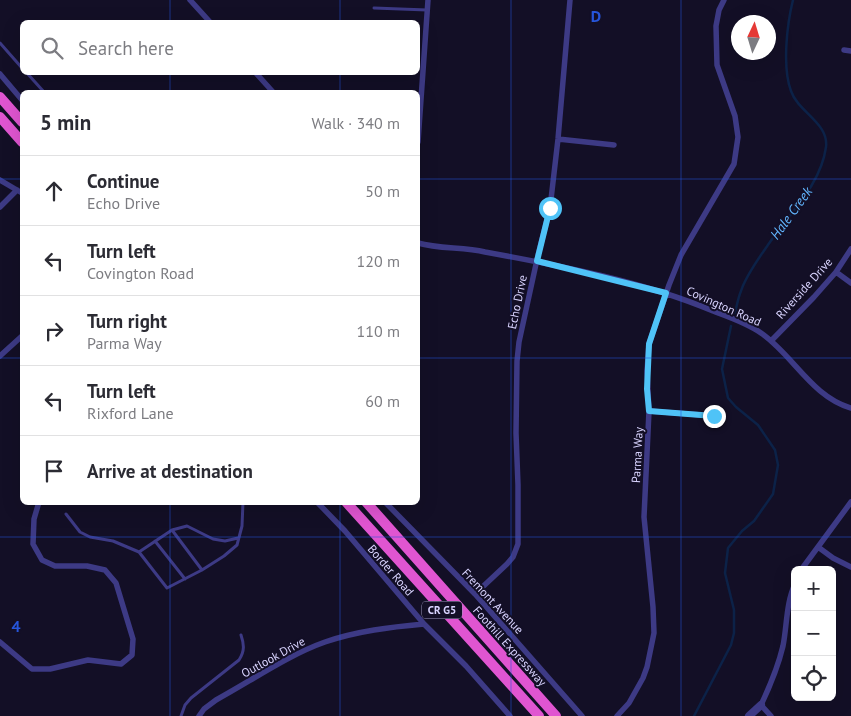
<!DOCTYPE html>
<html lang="en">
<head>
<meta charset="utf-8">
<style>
	:root { --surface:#fff; --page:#f7f7f7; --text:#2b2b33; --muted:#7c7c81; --line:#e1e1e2 }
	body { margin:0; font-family:"PT Sans",sans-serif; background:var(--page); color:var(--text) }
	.controls { position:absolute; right:15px; bottom:15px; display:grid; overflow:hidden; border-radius:8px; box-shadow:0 5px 20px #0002 }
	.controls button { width:45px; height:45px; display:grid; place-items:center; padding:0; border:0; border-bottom:1px solid var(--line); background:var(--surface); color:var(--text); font:25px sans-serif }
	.compass { position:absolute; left:731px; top:15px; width:45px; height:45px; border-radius:50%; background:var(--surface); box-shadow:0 5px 20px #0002; rotate:4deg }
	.stop { position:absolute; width:15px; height:15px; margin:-11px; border:4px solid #4fc3f7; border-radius:50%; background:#fff }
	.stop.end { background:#4fc3f7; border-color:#fff; box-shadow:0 1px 5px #0008 }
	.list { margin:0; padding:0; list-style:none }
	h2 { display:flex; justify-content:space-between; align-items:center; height:65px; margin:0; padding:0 20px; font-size:21px }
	h2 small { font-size:16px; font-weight:400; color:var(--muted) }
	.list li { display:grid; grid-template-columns:32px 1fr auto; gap:15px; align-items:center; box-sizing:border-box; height:70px; padding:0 20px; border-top:1px solid var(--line) }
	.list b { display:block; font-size:19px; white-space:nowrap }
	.list p { margin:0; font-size:16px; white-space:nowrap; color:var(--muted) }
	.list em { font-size:16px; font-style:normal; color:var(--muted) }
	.icon { flex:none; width:28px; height:28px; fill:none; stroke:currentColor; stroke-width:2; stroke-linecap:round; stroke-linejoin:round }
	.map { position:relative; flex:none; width:851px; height:716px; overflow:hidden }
	.search { position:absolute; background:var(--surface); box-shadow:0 5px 20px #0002; left:20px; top:20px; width:400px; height:55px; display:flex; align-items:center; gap:12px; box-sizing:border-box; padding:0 18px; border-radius:8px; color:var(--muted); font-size:19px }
	.panel { position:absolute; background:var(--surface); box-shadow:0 5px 20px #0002; left:20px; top:90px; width:400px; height:415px; border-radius:8px }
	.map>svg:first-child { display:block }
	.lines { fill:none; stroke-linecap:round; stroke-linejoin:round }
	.stream { stroke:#0c2248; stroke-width:2.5 }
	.service { stroke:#3d3a85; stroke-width:3 }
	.minor { stroke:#3d3a85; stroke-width:5.5 }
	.tertiary { stroke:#3d3a85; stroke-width:8 }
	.trunk { stroke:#e055d1; stroke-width:10 }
	.route { stroke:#4fc3f7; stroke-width:6 }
	.grid { fill:none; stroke:#2655da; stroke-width:1; stroke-opacity:0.55 }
	.labels { text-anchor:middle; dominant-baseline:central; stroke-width:4; stroke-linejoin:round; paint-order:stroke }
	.shield { fill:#130f26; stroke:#9e99be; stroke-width:1 }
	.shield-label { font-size:11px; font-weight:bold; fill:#d9d4ff }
	.street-label { font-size:12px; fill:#d9d4ff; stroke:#130f26 }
	.water-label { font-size:14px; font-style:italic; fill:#62b6ff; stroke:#130f26 }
	.grid-label { font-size:16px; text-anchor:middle; font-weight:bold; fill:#2655da; stroke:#130f26; stroke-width:4; stroke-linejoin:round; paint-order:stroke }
</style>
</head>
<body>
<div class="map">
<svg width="851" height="716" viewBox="0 0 851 716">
	<rect width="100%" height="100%" fill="#130f26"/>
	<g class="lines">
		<path class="stream" d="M735,313C737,305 738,298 741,291C746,275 761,255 770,242C791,212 821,184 826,147C829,123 798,112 791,91C782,67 787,24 793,0
			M694,716L731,645L734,633V610L725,573L728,548L742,531L754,521L773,494L778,465L775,450L758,425L736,407L728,398L722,369L731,326"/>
		<path class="service" d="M374,8L427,10
			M0,43L22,68
			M26,72L44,92
			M66,514L80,532L90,537L113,541L139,552L167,588L202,570L224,556L237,545L242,526L243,502
			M172,530L202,570
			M155,541L185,579
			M139,552L172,530L187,526L213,539L225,541L238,538
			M181,716L185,705L191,698L239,660C245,651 244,644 241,635"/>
		<path class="minor" d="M190,0L210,22
			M844,50L851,51
			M255,72L273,92
			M0,74L22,100
			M558,139L614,145
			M418,142L428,0
			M0,180L22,193
			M0,207L17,190
			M418,243C439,249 463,247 485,252C561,266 642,281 713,311C729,317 747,323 761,333C793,355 812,397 851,408
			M836,272L851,283
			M771,341L814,297L836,272L851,249
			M0,356L22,336
			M649,411L715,416
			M317,502L345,531L424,624L466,666L510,716
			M385,502L475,594L582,716
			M818,547L833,558L851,567
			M801,570L851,502
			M475,594L507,564L513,557L518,544V485L516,433L517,361L519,342L538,255L550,208L558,139L570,0
			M0,642L32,669H50L88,660L121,664L132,655L133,639L116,583L105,570L87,566H55L42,560L33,544L34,519L39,502
			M199,716L204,709L216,700C251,681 288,655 325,642C357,631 391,627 424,624
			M617,716L629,703L643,678L647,667L654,633L653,607L644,517L649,411L647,371L649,344L669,285L681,255L734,164L738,137L735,116L717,65L716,26L719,10L724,0
			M771,716L761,705C770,686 778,667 783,646C787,626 786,603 795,584"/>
		<path class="tertiary" d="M749,716L761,705"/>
		<path class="trunk" d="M0,97L22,122
			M0,117L22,142
			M346,502L539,716
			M366,502L556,716"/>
	</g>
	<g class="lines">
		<path class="route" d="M550,208L537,261L666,293L649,344L647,389L649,411L714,416"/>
	</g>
	<path class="grid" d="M170,0V22M340,0V22M511,0V716M681,0V716M170,72V92M340,72V92M0,179H22M418,179H851M0,358H22M418,358H851M170,502V716M340,502V716M0,537H851"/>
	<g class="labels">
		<rect class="shield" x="422" y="601.5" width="40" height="17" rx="4"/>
		<g class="shield-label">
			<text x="442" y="610">CR G5</text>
		</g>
		<g class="street-label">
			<text transform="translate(804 288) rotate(-48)">Riverside Drive</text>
			<text transform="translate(517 302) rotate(-78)">Echo Drive</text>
			<text transform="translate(724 306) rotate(24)">Covington Road</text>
			<text transform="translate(637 455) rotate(-87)">Parma Way</text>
			<text transform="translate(391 570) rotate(49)">Border Road</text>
			<text transform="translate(493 601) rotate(47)">Fremont Avenue</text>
			<text transform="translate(510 646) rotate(48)">Foothill Expressway</text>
			<text transform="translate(273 657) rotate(-29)">Outlook Drive</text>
		</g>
		<g class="water-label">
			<text transform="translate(791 213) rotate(-54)">Hale Creek</text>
		</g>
	</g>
	<g class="grid-label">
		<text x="596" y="22">D</text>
		<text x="16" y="632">4</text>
	</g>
</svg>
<div class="controls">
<button>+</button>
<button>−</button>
<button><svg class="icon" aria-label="locate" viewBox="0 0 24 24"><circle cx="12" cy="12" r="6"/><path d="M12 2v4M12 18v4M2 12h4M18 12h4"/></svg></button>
</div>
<svg class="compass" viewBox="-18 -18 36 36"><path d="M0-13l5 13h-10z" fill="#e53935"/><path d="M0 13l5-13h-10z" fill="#7c7c81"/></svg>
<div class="stop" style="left:550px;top:208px"></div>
<div class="stop end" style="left:714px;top:416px"></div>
<div class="search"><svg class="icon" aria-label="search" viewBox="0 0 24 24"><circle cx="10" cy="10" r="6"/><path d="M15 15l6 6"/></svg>Search here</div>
<section class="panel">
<h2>5 min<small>Walk · 340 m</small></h2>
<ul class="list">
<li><svg class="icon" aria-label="ahead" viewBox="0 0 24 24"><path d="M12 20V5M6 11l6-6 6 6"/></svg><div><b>Continue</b><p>Echo Drive</p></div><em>50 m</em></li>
<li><svg class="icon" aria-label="left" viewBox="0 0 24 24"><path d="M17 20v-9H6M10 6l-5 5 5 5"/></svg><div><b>Turn left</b><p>Covington Road</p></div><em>120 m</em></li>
<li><svg class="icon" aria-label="right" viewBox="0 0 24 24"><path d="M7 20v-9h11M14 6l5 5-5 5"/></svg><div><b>Turn right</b><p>Parma Way</p></div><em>110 m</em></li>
<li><svg class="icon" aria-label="left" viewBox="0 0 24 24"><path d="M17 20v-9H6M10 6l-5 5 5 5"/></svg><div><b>Turn left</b><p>Rixford Lane</p></div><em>60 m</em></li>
<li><svg class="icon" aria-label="arrive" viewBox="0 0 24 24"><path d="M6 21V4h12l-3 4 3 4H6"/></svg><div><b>Arrive at destination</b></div></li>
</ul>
</section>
</div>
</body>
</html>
